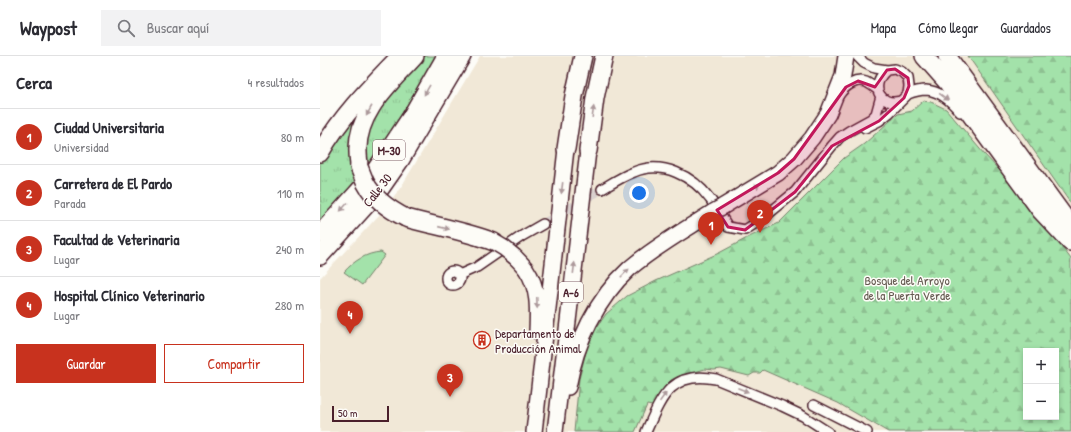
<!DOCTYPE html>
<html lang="es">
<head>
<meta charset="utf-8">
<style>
	:root { --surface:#fff; --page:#f2f2f3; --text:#2b2b33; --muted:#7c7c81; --line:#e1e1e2; --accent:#c8321e }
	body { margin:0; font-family:"Patrick Hand",sans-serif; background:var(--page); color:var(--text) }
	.controls { position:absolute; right:12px; bottom:12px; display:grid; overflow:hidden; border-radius:0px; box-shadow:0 2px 6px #0003 }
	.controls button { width:36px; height:36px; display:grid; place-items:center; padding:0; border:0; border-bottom:1px solid var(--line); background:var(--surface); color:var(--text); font:20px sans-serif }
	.scale { position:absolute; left:12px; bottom:10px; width:57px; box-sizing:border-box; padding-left:4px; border:2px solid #4a1f2b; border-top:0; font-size:11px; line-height:14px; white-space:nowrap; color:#4a1f2b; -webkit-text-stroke:3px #fdfcf7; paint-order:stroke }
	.you { position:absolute; left:319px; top:137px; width:14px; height:14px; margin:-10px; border:3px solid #fff; border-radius:50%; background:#1a73e8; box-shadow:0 0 0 6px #1a73e833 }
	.badge { display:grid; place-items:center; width:26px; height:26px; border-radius:50%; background:var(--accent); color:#fff; font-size:13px; font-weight:700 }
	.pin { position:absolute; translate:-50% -33px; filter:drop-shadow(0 1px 2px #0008) }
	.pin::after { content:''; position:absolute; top:21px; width:14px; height:12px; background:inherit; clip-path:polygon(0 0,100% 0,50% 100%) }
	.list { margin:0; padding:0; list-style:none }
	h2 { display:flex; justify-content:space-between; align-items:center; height:52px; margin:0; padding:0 16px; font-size:17px }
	h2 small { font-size:13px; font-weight:400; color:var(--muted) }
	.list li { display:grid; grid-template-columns:26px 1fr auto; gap:12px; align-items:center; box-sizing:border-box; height:56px; padding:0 16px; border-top:1px solid var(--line) }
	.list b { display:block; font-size:15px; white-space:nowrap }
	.list p { margin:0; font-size:13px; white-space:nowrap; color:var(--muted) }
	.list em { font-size:13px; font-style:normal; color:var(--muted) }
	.actions { display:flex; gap:8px; padding:12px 16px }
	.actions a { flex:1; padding:9px 0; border:1px solid var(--accent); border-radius:0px; text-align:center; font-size:14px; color:var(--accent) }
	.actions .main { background:var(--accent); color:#fff }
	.icon { flex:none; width:22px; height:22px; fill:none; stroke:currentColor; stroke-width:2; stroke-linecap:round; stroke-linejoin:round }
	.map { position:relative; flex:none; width:751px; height:376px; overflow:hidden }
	header { display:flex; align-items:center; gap:24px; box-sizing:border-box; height:56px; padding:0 20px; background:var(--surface); border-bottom:1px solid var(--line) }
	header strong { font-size:19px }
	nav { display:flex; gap:22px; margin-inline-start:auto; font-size:14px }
	.search { width:280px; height:36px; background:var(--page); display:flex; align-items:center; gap:10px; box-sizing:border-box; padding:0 14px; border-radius:0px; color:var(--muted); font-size:15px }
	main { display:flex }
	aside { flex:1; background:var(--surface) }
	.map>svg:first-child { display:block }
	.built { fill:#f1e8d7; fill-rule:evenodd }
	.grass { fill:url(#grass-tufts); stroke:#76806a }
	.forest { fill:url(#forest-firs); stroke:#76806a; fill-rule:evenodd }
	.green { fill:#a3e2aa; stroke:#76806a }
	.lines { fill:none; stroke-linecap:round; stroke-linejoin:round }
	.minor-tunnel { stroke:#d9d0ce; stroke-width:9; stroke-dasharray:9 4.5; stroke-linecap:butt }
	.minor-casing { stroke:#4a1f2b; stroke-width:12 }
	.trunk-casing { stroke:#4a1f2b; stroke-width:18 }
	.motorway-casing { stroke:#4a1f2b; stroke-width:20 }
	.minor { stroke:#fdfcf7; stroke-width:9 }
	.trunk { stroke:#fdfcf7; stroke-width:15 }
	.motorway { stroke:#fdfcf7; stroke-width:17 }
	.trunk-bridge-casing { stroke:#4a1f2b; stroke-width:18; stroke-linecap:butt }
	.motorway-bridge-casing { stroke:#4a1f2b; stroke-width:20; stroke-linecap:butt }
	.trunk-bridge { stroke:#fdfcf7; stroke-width:15 }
	.motorway-bridge { stroke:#fdfcf7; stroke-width:17 }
	.oneway { fill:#ac999b }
	.marked { fill:#c2185b; fill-opacity:0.2; stroke:#c2185b; stroke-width:3; stroke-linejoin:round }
	.labels { text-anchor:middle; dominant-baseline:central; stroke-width:3; stroke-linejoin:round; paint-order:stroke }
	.shield { fill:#fdfcf7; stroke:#806168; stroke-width:1 }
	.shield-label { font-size:12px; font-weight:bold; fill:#4a1f2b }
	.street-label { font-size:13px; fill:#4a1f2b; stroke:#fdfcf7 }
	.park-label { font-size:13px; fill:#655a51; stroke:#fdfcf7 }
	.poi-label { font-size:13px; fill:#4a1f2b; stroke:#fdfcf7; text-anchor:start }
</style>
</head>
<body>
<header>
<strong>Waypost</strong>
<div class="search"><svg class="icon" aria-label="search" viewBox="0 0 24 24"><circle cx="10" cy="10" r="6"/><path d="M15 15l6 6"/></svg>Buscar aquí</div>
<nav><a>Mapa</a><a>Cómo llegar</a><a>Guardados</a></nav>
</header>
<main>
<aside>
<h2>Cerca<small>4 resultados</small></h2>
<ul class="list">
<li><span class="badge">1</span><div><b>Ciudad Universitaria</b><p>Universidad</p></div><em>80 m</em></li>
<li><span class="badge">2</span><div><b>Carretera de El Pardo</b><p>Parada</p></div><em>110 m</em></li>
<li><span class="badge">3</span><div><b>Facultad de Veterinaria</b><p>Lugar</p></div><em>240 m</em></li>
<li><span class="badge">4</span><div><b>Hospital Clínico Veterinario</b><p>Lugar</p></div><em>280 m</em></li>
</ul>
<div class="actions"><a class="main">Guardar</a><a>Compartir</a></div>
</aside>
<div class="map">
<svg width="751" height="376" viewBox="0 0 751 376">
	<defs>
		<pattern id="grass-tufts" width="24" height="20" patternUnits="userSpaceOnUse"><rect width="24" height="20" fill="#a3e2aa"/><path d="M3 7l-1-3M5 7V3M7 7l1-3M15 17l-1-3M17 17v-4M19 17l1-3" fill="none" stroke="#8ec192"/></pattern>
		<pattern id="forest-firs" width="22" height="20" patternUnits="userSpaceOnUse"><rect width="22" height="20" fill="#a3e2aa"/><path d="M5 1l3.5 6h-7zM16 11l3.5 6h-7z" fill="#8ec192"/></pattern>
	</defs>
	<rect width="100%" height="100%" fill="#fdfcf7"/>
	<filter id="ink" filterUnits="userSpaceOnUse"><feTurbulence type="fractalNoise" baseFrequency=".025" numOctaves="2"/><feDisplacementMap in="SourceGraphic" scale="8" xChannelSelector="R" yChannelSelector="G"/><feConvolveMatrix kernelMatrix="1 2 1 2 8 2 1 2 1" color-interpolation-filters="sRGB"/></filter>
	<g filter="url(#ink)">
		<path class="built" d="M160,0H686L751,23V376H0V222L62,156L81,131ZM706,295H736V361H706Z"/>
		<path class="grass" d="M102,0H116L103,25L51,105L0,168V106L10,91L58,35Z"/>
		<path class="forest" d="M648,0H751V148Z
			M603,45L611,46L626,53L665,99L705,142L751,203V376H568L518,347L443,314L440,317H434L429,320L401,313L394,314L385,313L357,321L351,324L345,330L332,350L327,349L315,376H254L259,323L268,288L277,271L286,258L307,240L336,225L399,197L429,181L459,167L524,102L544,88L578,58L592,55ZM706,295H736V361H706Z"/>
		<path class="green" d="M61,196L65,199L42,229L24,216C34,205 46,197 61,196Z"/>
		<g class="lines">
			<path class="minor-tunnel" d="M223,168L282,133"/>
			<g class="minor-casing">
				<path id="minor" d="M537,0L544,7L554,12L567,14L575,13L582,16L588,22L589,30L588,38L569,57L559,65L545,72
					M567,14C549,28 559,51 580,45
					M588,38C593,36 600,34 606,34C620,35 632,46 640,56
					M519,39C525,30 536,22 546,26C550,28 554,31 557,33
					M282,133C292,127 303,120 314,116C342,104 373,120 390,143C397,152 402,162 408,171L425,174L442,163L475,136L512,90L520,81L529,75L551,63L556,58L561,40
					M126 222a7 7 0 1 1 14 0a7 7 0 1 1-14 0Z
					M139,219L157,211L202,180L223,168
					M494,349L547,376
					M326,376C341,342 351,314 396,323L462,350L483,360L508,376"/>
			</g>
			<g class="trunk-casing">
				<path id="trunk" d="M402,151L458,117L474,103L492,82L508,58L523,20L526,0
					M195,201C199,205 203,209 206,213C219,232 218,253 217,275
					M248,331C256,287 276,243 310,212C336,190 365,174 393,156
					M214,376L246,93
					M235,376L268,95"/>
			</g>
			<g class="motorway-casing">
				<path id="motorway" d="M604,0L627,26L721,155L750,186
					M627,0L751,170
					M246,93L254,40L263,0
					M268,95L275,42L284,0
					M0,97C21,60 51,30 80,0
					M39,111C39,106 38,101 38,96C36,56 71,27 95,0
					M86,162C115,170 145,175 174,186
					M0,178L49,124L91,61L126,0
					M0,200L58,136L81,103L142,0"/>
			</g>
			<use href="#minor" class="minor"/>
			<use href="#trunk" class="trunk"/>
			<use href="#motorway" class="motorway"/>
			<g class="trunk-bridge-casing">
				<path id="trunk-bridge" d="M393,156L402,151
					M174,186L184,192L195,201"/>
			</g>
			<g class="motorway-bridge-casing">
				<path id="motorway-bridge" d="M39,111C41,116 43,121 45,126C54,143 70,154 86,162"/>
			</g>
			<use href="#trunk-bridge" class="trunk-bridge"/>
			<use href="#motorway-bridge" class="motorway-bridge"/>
		</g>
		<defs><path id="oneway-solid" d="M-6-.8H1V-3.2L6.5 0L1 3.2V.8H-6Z"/></defs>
		<g class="oneway">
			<use href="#oneway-solid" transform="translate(107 34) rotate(120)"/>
			<use href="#oneway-solid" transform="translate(624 41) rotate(36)"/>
			<use href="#oneway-solid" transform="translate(49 55) rotate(119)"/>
			<use href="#oneway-solid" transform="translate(273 56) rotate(-82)"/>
			<use href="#oneway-solid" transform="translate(435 131) rotate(-31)"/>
			<use href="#oneway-solid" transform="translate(242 132) rotate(97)"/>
			<use href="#oneway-solid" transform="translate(24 151) rotate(132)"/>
			<use href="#oneway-solid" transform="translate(124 172) rotate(13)"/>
			<use href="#oneway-solid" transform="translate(254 212) rotate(-83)"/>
			<use href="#oneway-solid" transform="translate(305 217) rotate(-45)"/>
			<use href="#oneway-solid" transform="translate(217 247) rotate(88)"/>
			<use href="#oneway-solid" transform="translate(423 334) rotate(21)"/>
			<use href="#oneway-solid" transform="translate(343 341) rotate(-55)"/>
		</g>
	</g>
	<path class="marked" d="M575,13L588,22L589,30L584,42L559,65L512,90L475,136L425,174L408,171L397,154L458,117L474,103L526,31L538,25L555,31L567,14Z"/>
	<defs>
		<g id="building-ring" transform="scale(0.9)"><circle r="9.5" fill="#fdfcf7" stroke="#c8321e" stroke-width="1.5"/><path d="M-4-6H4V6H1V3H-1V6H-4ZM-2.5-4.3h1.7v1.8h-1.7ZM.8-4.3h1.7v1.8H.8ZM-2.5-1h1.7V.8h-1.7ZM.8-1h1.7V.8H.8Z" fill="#c8321e"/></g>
	</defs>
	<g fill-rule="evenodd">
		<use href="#building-ring" x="162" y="284"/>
	</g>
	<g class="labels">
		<g class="shield">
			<rect x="53" y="84" width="32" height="20" rx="3"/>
			<rect x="239" y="226" width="24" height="20" rx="3"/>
		</g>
		<g class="shield-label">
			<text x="69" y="94">M-30</text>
			<text x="251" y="236">A-6</text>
		</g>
		<g class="street-label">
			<text transform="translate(57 134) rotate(-52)">Calle 30</text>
		</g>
		<g class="park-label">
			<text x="587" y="224">Bosque del Arroyo<tspan x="587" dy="15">de la Puerta Verde</tspan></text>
		</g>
		<g class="poi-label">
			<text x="175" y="277">Departamento de<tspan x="175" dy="15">Producción Animal</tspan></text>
		</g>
	</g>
</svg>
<div class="controls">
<button>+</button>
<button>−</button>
</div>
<div class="scale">50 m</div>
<div class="you"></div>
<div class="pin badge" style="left:391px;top:189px">1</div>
<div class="pin badge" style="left:440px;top:177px">2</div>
<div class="pin badge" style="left:130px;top:341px">3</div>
<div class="pin badge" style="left:30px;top:278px">4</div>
</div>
</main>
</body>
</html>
